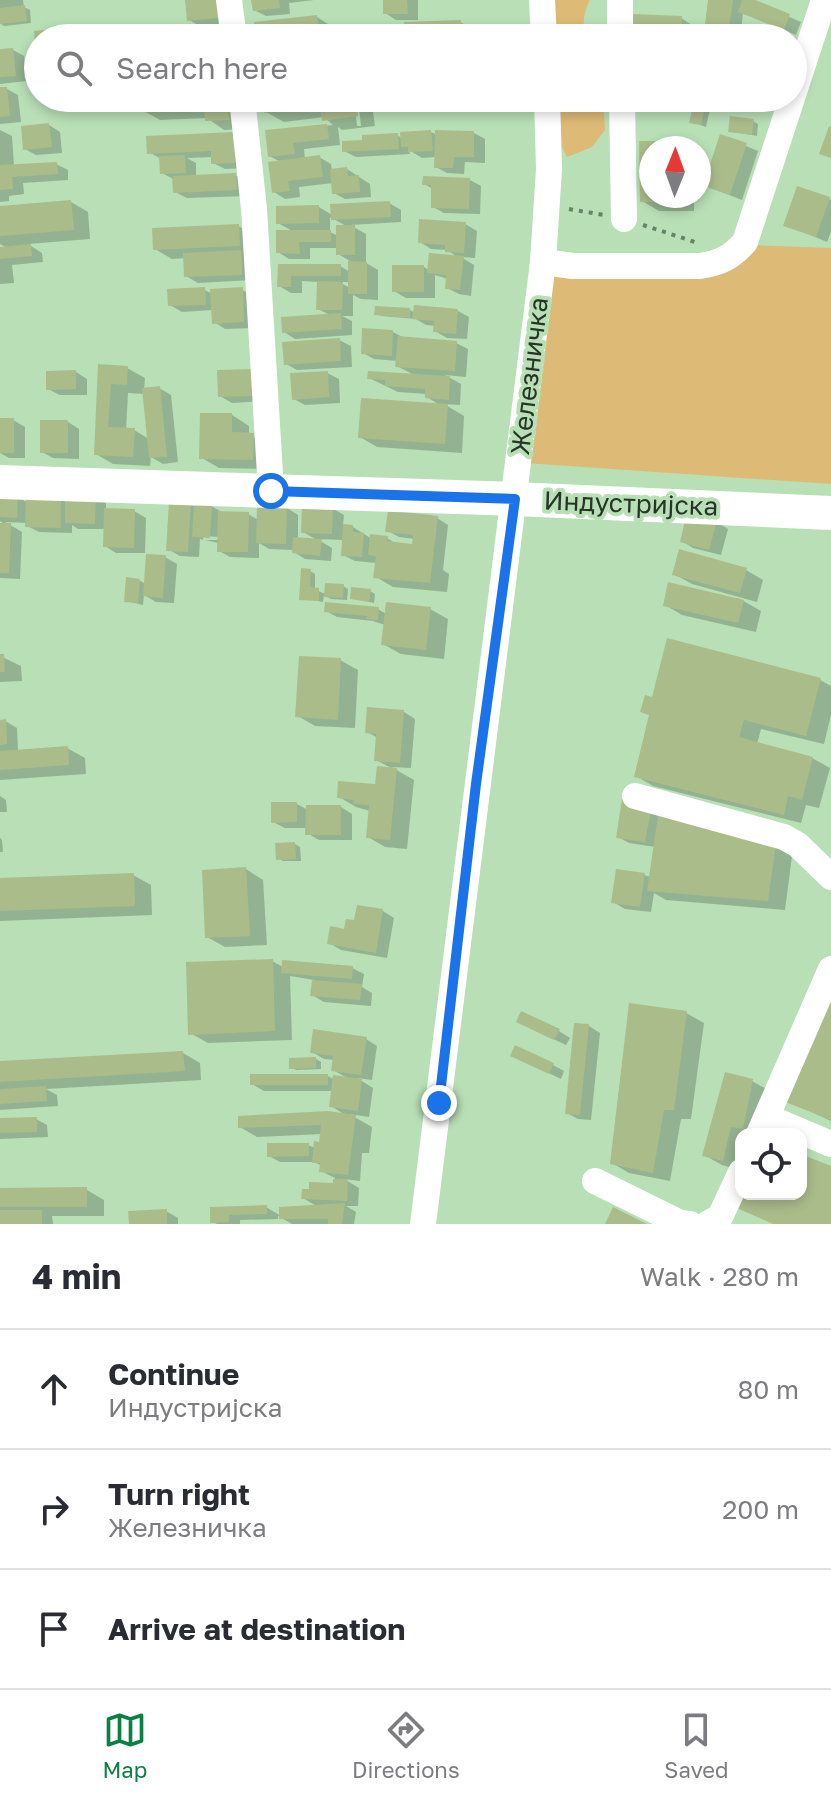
<!DOCTYPE html>
<html lang="en">
<head>
<meta charset="utf-8">
<style>
	:root { --surface:#fff; --page:#f7f7f7; --text:#2b2b33; --muted:#7c7c81; --line:#e1e1e2; --accent:#0b8043 }
	body { margin:0; font-family:"Golos Text",sans-serif; background:var(--page); color:var(--text) }
	.controls { position:absolute; right:24px; bottom:24px; display:grid; overflow:hidden; border-radius:16px; box-shadow:0 4px 12px #0003 }
	.controls button { width:72px; height:72px; display:grid; place-items:center; padding:0; border:0; border-bottom:2px solid var(--line); background:var(--surface); color:var(--text); font:40px sans-serif }
	.compass { position:absolute; left:639px; top:136px; width:72px; height:72px; border-radius:50%; background:var(--surface); box-shadow:0 4px 12px #0003; rotate:1deg }
	.stop { position:absolute; width:24px; height:24px; margin:-18px; border:6px solid #1a73e8; border-radius:50%; background:#fff }
	.stop.end { background:#1a73e8; border-color:#fff; box-shadow:0 2px 8px #0008 }
	.list { margin:0; padding:0; list-style:none }
	h2 { display:flex; justify-content:space-between; align-items:center; height:104px; margin:0; padding:0 32px; font-size:34px }
	h2 small { font-size:26px; font-weight:400; color:var(--muted) }
	.list li { display:grid; grid-template-columns:52px 1fr auto; gap:24px; align-items:center; box-sizing:border-box; height:120px; padding:0 32px; border-top:2px solid var(--line) }
	.list b { display:block; font-size:30px; white-space:nowrap }
	.list p { margin:0; font-size:26px; white-space:nowrap; color:var(--muted) }
	.list em { font-size:26px; font-style:normal; color:var(--muted) }
	.icon { flex:none; width:44px; height:44px; fill:none; stroke:currentColor; stroke-width:2; stroke-linecap:round; stroke-linejoin:round }
	.map { position:relative; flex:none; width:831px; height:1224px; overflow:hidden }
	.search { position:absolute; background:var(--surface); box-shadow:0 4px 12px #0003; left:24px; right:24px; top:24px; height:88px; display:flex; align-items:center; gap:20px; box-sizing:border-box; padding:0 28px; border-radius:44px; color:var(--muted); font-size:30px }
	.sheet { height:464px; background:var(--surface) }
	nav { display:flex; justify-content:space-around; align-items:center; box-sizing:border-box; height:112px; border-top:2px solid var(--line); background:var(--surface); font-size:22px; color:var(--muted) }
	nav a { display:grid; justify-items:center; gap:4px }
	nav .on { color:var(--accent) }
	.map>svg:first-child { display:block }
	.green { fill:#ddba75 }
	.shadow { fill:#0003; fill-rule:evenodd }
	.building { fill:#abbc8b }
	.lines { fill:none; stroke-linecap:round; stroke-linejoin:round }
	.path { stroke:#688267; stroke-width:4; stroke-dasharray:4 6; stroke-linecap:butt }
	.minor { stroke:#fff; stroke-width:26 }
	.major { stroke:#fff; stroke-width:34 }
	.route { stroke:#1a73e8; stroke-width:10 }
	.labels { text-anchor:middle; dominant-baseline:central; stroke-width:8; stroke-linejoin:round; paint-order:stroke }
	.street-label { font-size:26px; fill:#263525; stroke:#b8dfb6 }
</style>
</head>
<body>
<div class="map">
<svg width="831" height="1224" viewBox="0 0 831 1224">
	<rect width="100%" height="100%" fill="#b8dfb6"/>
	<path class="green" d="M553,0H590C584,10 581,27 587,38H555Z
		M559,98H603L605,130L592,147L567,157L562,147Z
		M751,245L831,248V484L526,463L543,275L592,271Z"/>
	<path class="shadow" d="M0,0H23L24,7L30,10L31,23L4,26L0,23Z
		M187,0L230,23L200,26L189,20Z
		M253,0H314L289,3L290,14L266,16L254,10Z
		M385,0H418V20H396L385,13Z
		M710,0H750L801,22L796,35L743,13L741,33L718,30L707,24Z
		M317,17L328,24L330,36L258,38Z
		M681,18L692,25V38H634Z
		M460,22L472,29V38H407Z
		M13,50L24,56L27,81L0,84V51Z
		M0,89H7L18,95L21,122L0,124Z
		M142,98H238L245,129L224,130L207,118L160,120L142,110Z
		M264,98H354L357,126H361L358,98H371L375,126L342,130L338,127L340,145L304,149L305,159L319,157L331,164L332,171L347,169L370,184L371,197L345,199L334,193L333,183L299,187L300,197L285,199L274,192L281,162L269,156L267,132L333,125L324,117L284,122L266,112Z
		M441,98H483V106L452,107L441,101Z
		M653,98H692V101L659,102Z
		M746,98H783L781,105Z
		M706,101L711,104L706,127L692,122Z
		M753,121L758,124L757,136L730,131Z
		M49,125L60,132L62,153L36,155L25,149Z
		M0,130L12,136L14,166L56,164L68,170V180L23,183L24,194L9,196V201L0,202Z
		M431,132L437,135L474,133L485,139V163L465,162L464,174L447,173L436,167V157L422,158L409,150L410,154L356,157L344,151L397,135L402,138Z
		M233,134L246,168L225,169L213,163V157L187,158L196,163V176L235,175L247,181V196L187,198L175,192V180L162,173L161,159L149,152Z
		M722,136L758,151L742,200L706,186Z
		M641,143H676L685,148H651V196H694V211H659L642,201Z
		M470,180L481,186L480,214L444,213L433,207V189L424,184Z
		M829,199L831,200V232L827,242L786,225Z
		M71,202L88,212L90,239L28,244L42,253L43,262L12,265L14,283L0,284V249L7,248L0,244V208Z
		M389,203L401,210V222L350,225L366,234V263L378,270V300L361,299L353,295V316H342L352,321V335L295,339L284,332L330,315L318,309L319,282L302,281V293H291L279,286L280,266H340L350,272V261L338,254V248H310V259H289L278,252L294,232L278,223L319,207L332,215ZM330,217L348,227L338,236L330,232ZM339,282H350V288Z
		M465,224L477,231L475,258L461,257L474,265L471,296L459,294L447,288L448,279L435,275V298H406L394,291L424,267L429,270L459,258L447,250L431,249L420,242Z
		M238,226L256,236L253,280L198,283L186,276V258L172,259L155,249Z
		M204,290L213,294L242,290L254,296L255,328L225,329L214,322L213,310L182,312L170,305Z
		M410,310L415,313L458,311L469,317L467,339L447,338L435,331L436,326L426,325L416,319L382,316L377,314Z
		M393,332L406,339L456,343L468,349L466,377L445,375L461,384L460,405L444,404L464,416L462,453L377,447L360,437L441,406L427,397V394L398,392L369,378L414,375L397,366L398,361L374,359L363,353Z
		M339,340L351,346L352,367L297,370L286,364Z
		M100,367L127,368L145,378L144,390L159,388L171,395L178,462L163,464L151,457L150,466L113,464L96,454ZM128,393L145,394L149,439L134,430H126Z
		M76,372L87,379V395H60L48,389Z
		M219,372L265,401L232,403L220,396Z
		M327,373L339,379L340,403L305,405L294,399Z
		M232,415L249,426V435L271,445L270,469L219,468L202,458Z
		M0,420H13L25,427V458H9L0,453Z
		M68,422L79,429V459L53,458L42,452Z
		M0,496L18,497L28,503L61,499L67,502L95,497L106,503V510L134,511L146,518L145,553H116L105,546V529H78L72,525V533L39,532L27,526V523L5,522L22,532L20,579L0,578V525H6L0,521Z
		M190,504L196,507L211,506L224,513L248,514L258,520L287,508L298,515V539L319,541L303,532L332,508L344,515L343,526L353,527L372,539L387,538L398,545L412,546L415,539L399,537L388,531L437,518L448,525L443,570L449,574L447,592L393,587L376,577L377,563L355,561L343,555L344,540L317,539L332,548L331,561L305,559L294,552V550L269,549L259,543V558L230,557L219,551V543L200,539L199,557L180,556L168,549ZM203,536L220,537V540H203Z
		M717,522L728,529L721,555L693,548L682,541Z
		M165,557L177,564L174,603L156,602L144,595L143,605L126,601L140,581L146,584Z
		M746,570L763,580L757,602L692,584L674,574Z
		M310,571L315,574V590L326,594L343,586L348,589L347,600L331,599L324,595L323,602L301,598Z
		M370,591L375,594L374,603L352,598Z
		M738,598L761,611L756,632L682,615L665,605Z
		M378,609L386,614L430,609L448,619L444,659L401,654L383,644L385,625L373,621L337,617L326,611Z
		M0,656L21,666L22,681L0,682Z
		M340,660L358,670L355,728L315,726L298,716Z
		M820,680L831,686V715L824,744L761,729L757,744L812,758L830,768L819,808L806,805L801,823L653,786L636,776L651,716L642,711L653,699Z
		M404,712L415,719L411,768L391,767L414,780L407,849L385,847L368,837L370,811L356,807L339,797L377,787L393,769L376,760L378,738L367,732Z
		M5,721L17,728L18,751L67,748L85,758L86,774L0,780V722Z
		M0,796L6,800L7,812H0Z
		M623,802L775,846L792,856L785,910L666,900L654,893L651,912L625,909L613,902L644,875L651,877L655,847L629,843L618,837Z
		M297,804L308,810L341,807L352,814V840H319L307,833V828H285L273,822Z
		M0,838L2,840L3,852H0Z
		M295,844L300,847L301,861H283L278,858Z
		M246,869L263,880L267,945L225,947L207,937Z
		M133,875L151,885L152,915L0,921V880Z
		M383,911L394,918L387,958L341,950L329,943L356,922Z
		M272,961L283,967L352,968L364,974L362,987L372,993L371,1006L324,1002L312,995L314,980L290,976L292,1040L208,1043L190,1033Z
		M831,998V1121L786,1100Z
		M686,1013L704,1023L691,1119H681L670,1181L629,1173L612,1163Z
		M576,1025L589,1026L600,1033L591,1120L578,1119L567,1113Z
		M530,1028L559,1031L570,1038L566,1045Z
		M366,1039L377,1046L372,1080L357,1078L373,1088L369,1117L349,1114L372,1127L369,1153H362L360,1181L344,1179L359,1188L358,1206H346L356,1212L354,1224H292L278,1216V1219L240,1220V1224H217L212,1221V1209L266,1207L281,1216L318,1207L303,1198L335,1185V1178L321,1171L322,1166L314,1162H280L269,1156L308,1145L315,1148L321,1143L322,1134L257,1137L240,1127L347,1116L331,1106L333,1091H264L252,1084L328,1076L335,1080L349,1079L333,1070L335,1060L324,1059L312,1052Z
		M183,1053L200,1063L201,1080L46,1089L57,1095L58,1106L0,1110V1063Z
		M316,1059L321,1062V1069L296,1070L291,1067Z
		M524,1061L553,1065L564,1071L561,1079Z
		M752,1081L770,1091L761,1134H741L740,1170L722,1165L704,1155Z
		M36,1119L47,1125L48,1137L0,1139V1120Z
		M0,1190H87L104,1200V1216H52L53,1224H0Z
		M166,1211L178,1218V1224H131Z"/>
	<path class="building" d="M185,0H218L219,18L187,21Z
		M251,0H279L280,8L253,11Z
		M383,0H407L408,14H383Z
		M708,0H733L729,28L705,25Z
		M742,0H755L790,14L784,30L738,12Z
		M25,5L27,21L0,24V8Z
		M633,14L682,16L681,34L651,33V38H632Z
		M317,15L319,31L283,35L284,38H256L254,22Z
		M461,20V38H405L404,22Z
		M58,29L59,38H38V42L35,43L34,31Z
		M219,29L220,38H182V31Z
		M745,31L771,37V38H744Z
		M13,48L16,76L0,77V49Z
		M0,87H7L10,116L0,117Z
		M140,98H227L229,120L205,121L204,108L141,111Z
		M262,98H356L358,116L322,121L320,107L264,113Z
		M439,98H473V101L439,102Z
		M695,98L707,99L701,125L689,123Z
		M730,116L754,119L752,135L728,132Z
		M49,123L52,147L23,150L21,126Z
		M327,124L329,139L293,143L295,154L268,157L265,130Z
		M829,126L831,127V158L819,154Z
		M431,130L433,151L408,152V147H401L400,132Z
		M435,130L474,131V157H454L453,168H434Z
		M234,132L235,163L211,164V151L147,154L146,136Z
		M398,133L399,149L342,152V141L362,140V135Z
		M720,134L747,143L730,195L703,186Z
		M639,141H676V148H651V196H677V202H640Z
		M185,155L186,173L160,174L159,156Z
		M320,155L323,177L288,181L290,191L272,193L268,162Z
		M57,162L58,174L12,177L13,189L0,190V165Z
		M347,167L348,176L359,175L360,192L332,194L330,169Z
		M236,173L237,190L173,193L172,176Z
		M423,176L470,178L469,209L431,208V185H422Z
		M797,186L830,197L816,237L783,226Z
		M71,200L74,230L0,236V206Z
		M390,201L391,217L331,220L330,204Z
		M319,205V223L276,224V206Z
		M419,219L466,222L464,253L445,252V245L418,243Z
		M239,224L240,246L153,250L152,228Z
		M336,225H355V255H336Z
		M276,230H331V242H299L300,254L276,253Z
		M31,244L32,256L0,259V247Z
		M241,250L242,275L184,277L183,253Z
		M429,253L464,256L460,290L445,289L446,275L427,273Z
		M348,261L367,262V294H348Z
		M278,264H341V276H291V287H277Z
		M392,265H424V292H392Z
		M317,281L343,282L342,310H316Z
		M205,287L206,305L168,306L167,289Z
		M243,287L244,322L212,324L210,289Z
		M414,305L458,309L456,334L433,332L434,321L412,319Z
		M375,306L410,308V318L374,315Z
		M341,313L342,329L282,333L281,317Z
		M362,328L393,330L392,356L361,354Z
		M398,336L457,341L455,371L395,367Z
		M340,338L341,361L284,365L282,342Z
		M98,364L128,366L127,385L111,384L108,427L135,428L133,457L94,455Z
		M253,369L254,396L218,397L217,370Z
		M76,370V389L46,390V371Z
		M328,371L329,397L292,400L290,373Z
		M368,371L450,376L449,400L425,398V389L385,386V380L367,379Z
		M160,386L167,457L149,458L142,388Z
		M361,398L448,404L445,444L358,438Z
		M200,413H232V432L254,433L253,460L199,459Z
		M0,418H14V453H0Z
		M40,420H68V453H40Z
		M0,494L18,495L17,518L0,517Z
		M65,494L96,495L95,524L65,523Z
		M26,496L61,497V528L25,527Z
		M169,501L191,502L188,552L166,551Z
		M194,503L212,504L210,538L192,537Z
		M302,505L333,507L332,534L301,533Z
		M257,506H287L286,544L256,543Z
		M104,508L135,509L134,548L103,547Z
		M388,510L438,516L430,583L373,578L376,556L368,555L370,534L388,536L387,541L412,544L413,535L385,532Z
		M218,511L249,512L248,552H217Z
		M687,512L717,520L709,550L680,542Z
		M0,523H11L9,573H0Z
		M343,524L353,525V532L364,533L362,557L341,556Z
		M293,537L322,539L320,556L292,553Z
		M679,549L747,568L740,593L672,575Z
		M146,554L166,555L163,598L143,596Z
		M301,568L311,569L310,587L319,588V601L299,600Z
		M126,577L140,579L138,603L124,602Z
		M668,582L744,600L738,623L663,606Z
		M325,583L344,584L343,598L324,597Z
		M351,587L371,589L369,602L350,599Z
		M325,602L379,607L378,620L366,619L367,616L324,612Z
		M386,602L431,607L426,650L381,645Z
		M667,638L821,678L806,736L744,720L739,737L813,757L802,800L788,796L784,815L634,777L649,715L640,712L645,695L652,697Z
		M0,654H4L5,672H0Z
		M299,656L341,658L338,720L295,717Z
		M367,707L404,710L400,763L374,761L376,734L365,733Z
		M6,719L7,744L0,745V720Z
		M68,746L69,765L0,770V751Z
		M377,766L397,768L390,840L366,838L369,805L353,804L354,800L337,798L338,781L375,784Z
		M622,799L652,804L645,842L616,838Z
		M271,802H297V822L271,823Z
		M306,805H341V835H305Z
		M659,808L776,844L768,901L647,891Z
		M295,842L296,859L276,860L275,843Z
		M246,867L250,936L205,938L202,870Z
		M616,869L645,873L640,907L611,903Z
		M134,873L135,906L0,911V878Z
		M357,905L383,909L376,953L327,944L330,926L344,929L346,919L354,920Z
		M273,959L275,1031L188,1035L186,962Z
		M282,960L353,966L352,979L281,973Z
		M312,980L362,984L360,1000L310,996Z
		M831,993V1120L783,1101Z
		M629,1003L687,1011L674,1110H664L653,1173L610,1164Z
		M521,1011L560,1029L554,1040L516,1022Z
		M574,1023L589,1024L580,1115L565,1114Z
		M313,1029L367,1037L361,1075L331,1071L333,1056L310,1053Z
		M515,1045L554,1063L549,1074L510,1056Z
		M183,1051L185,1071L0,1082V1061Z
		M316,1057V1068L289,1069V1058Z
		M725,1072L753,1079L743,1129L731,1127L723,1161L702,1156Z
		M250,1074H328V1085H250Z
		M333,1075L362,1079L358,1111L329,1107Z
		M46,1086L47,1101L0,1104V1089Z
		M328,1111L356,1115L348,1175L319,1172L320,1163H312L314,1141L319,1142L321,1125L238,1128V1116Z
		M37,1117V1132L0,1133V1118Z
		M267,1143H309V1156L267,1157Z
		M801,1154L831,1166V1224H773L737,1208L743,1194H801Z
		M333,1179H348L347,1201L301,1199L302,1189H309V1182L333,1183Z
		M87,1187V1207H0V1188Z
		M345,1203L342,1224H328V1219H279V1207Z
		M267,1205V1214L229,1215V1222L210,1223V1207Z
		M613,1207L647,1224H605Z
		M167,1209V1224H129L128,1211Z
		M0,1210H42V1224H0Z"/>
	<g class="lines">
		<path class="path" d="M569,209L604,215
			M643,225L695,242"/>
		<path class="minor" d="M229,0L234,38
			M542,0L544,38
			M620,0V38
			M793,95L824,0
			M242,98L254,209L271,491
			M622,98L624,219
			M543,262L573,266H700C720,263 732,257 745,242L792,98
			M635,796L784,837L798,845L831,877
			M767,1117L831,1144
			M759,1134L831,969
			M595,1181L680,1223L690,1224
			M423,1224L543,262L549,169L547,98
			M707,1224L720,1217L741,1172"/>
		<path class="major" d="M0,482L515,499L831,513"/>
	</g>
	<g class="lines">
		<path class="route" d="M271,491L515,499L476,784L439,1103"/>
	</g>
	<g class="labels">
		<g class="street-label">
			<text transform="translate(529 376) rotate(-83)">Железничка</text>
			<text transform="translate(631 503) rotate(2)">Индустријска</text>
		</g>
	</g>
</svg>
<div class="controls">
<button><svg class="icon" aria-label="locate" viewBox="0 0 24 24"><circle cx="12" cy="12" r="6"/><path d="M12 2v4M12 18v4M2 12h4M18 12h4"/></svg></button>
</div>
<svg class="compass" viewBox="-18 -18 36 36"><path d="M0-13l5 13h-10z" fill="#e53935"/><path d="M0 13l5-13h-10z" fill="#7c7c81"/></svg>
<div class="stop" style="left:271px;top:491px"></div>
<div class="stop end" style="left:439px;top:1103px"></div>
<div class="search"><svg class="icon" aria-label="search" viewBox="0 0 24 24"><circle cx="10" cy="10" r="6"/><path d="M15 15l6 6"/></svg>Search here</div>
</div>
<section class="sheet">
<h2>4 min<small>Walk · 280 m</small></h2>
<ul class="list">
<li><svg class="icon" aria-label="ahead" viewBox="0 0 24 24"><path d="M12 20V5M6 11l6-6 6 6"/></svg><div><b>Continue</b><p>Индустријска</p></div><em>80 m</em></li>
<li><svg class="icon" aria-label="right" viewBox="0 0 24 24"><path d="M7 20v-9h11M14 6l5 5-5 5"/></svg><div><b>Turn right</b><p>Железничка</p></div><em>200 m</em></li>
<li><svg class="icon" aria-label="arrive" viewBox="0 0 24 24"><path d="M6 21V4h12l-3 4 3 4H6"/></svg><div><b>Arrive at destination</b></div></li>
</ul>
</section>
<nav>
<a class="on"><svg class="icon" aria-label="map" viewBox="0 0 24 24"><path d="M3 6l6-2 6 2 6-2v14l-6 2-6-2-6 2zM9 4v14M15 6v14"/></svg>Map</a>
<a><svg class="icon" aria-label="directions" viewBox="0 0 24 24"><path d="M12 3l9 9-9 9-9-9zM9 14v-3h6M13 9l2 2-2 2"/></svg>Directions</a>
<a><svg class="icon" aria-label="saved" viewBox="0 0 24 24"><path d="M7 4h10v16l-5-4-5 4z"/></svg>Saved</a>
</nav>
</body>
</html>
